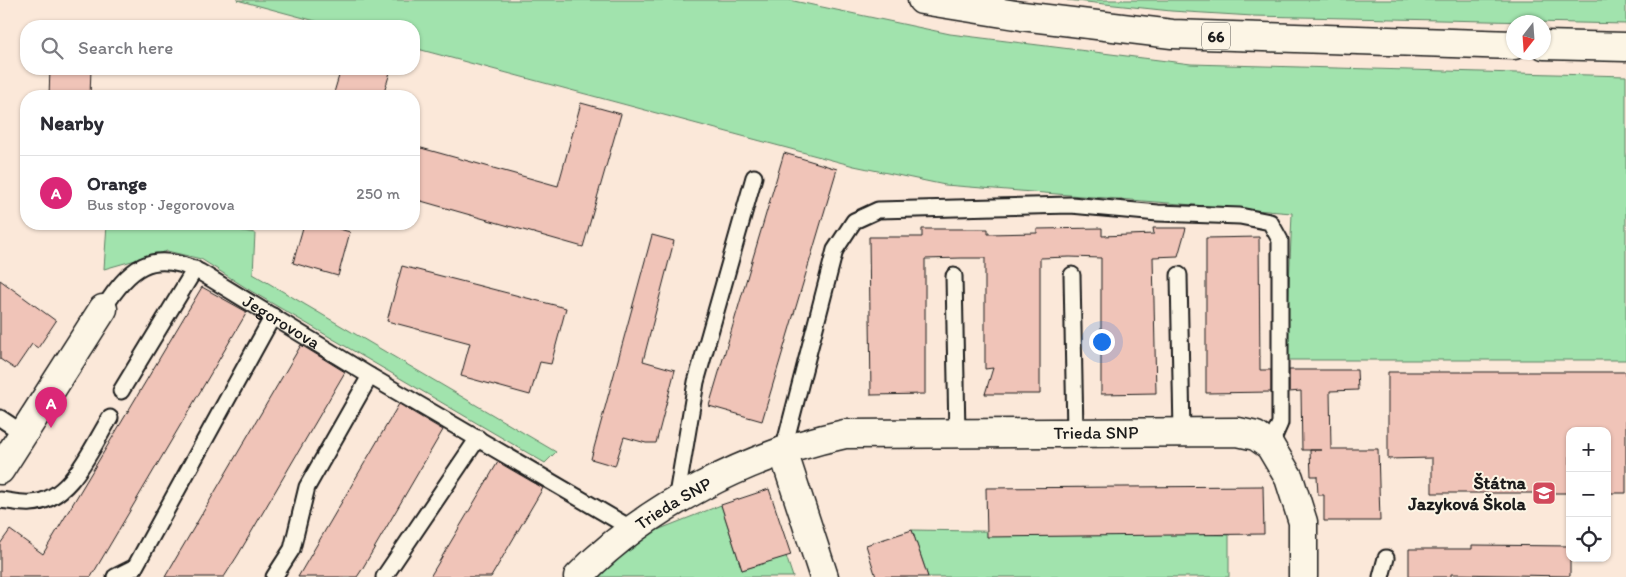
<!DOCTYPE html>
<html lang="en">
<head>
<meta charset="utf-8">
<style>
	:root { --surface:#fff; --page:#f7f7f7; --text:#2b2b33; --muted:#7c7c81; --line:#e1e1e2; --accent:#db2777 }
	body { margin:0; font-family:Itim,sans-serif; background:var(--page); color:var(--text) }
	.controls { position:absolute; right:15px; bottom:15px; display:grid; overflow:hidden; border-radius:10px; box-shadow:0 1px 4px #0004 }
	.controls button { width:45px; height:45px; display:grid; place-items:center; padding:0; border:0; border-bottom:1px solid var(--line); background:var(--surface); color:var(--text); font:25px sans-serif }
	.compass { position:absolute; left:1506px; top:15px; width:45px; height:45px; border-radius:50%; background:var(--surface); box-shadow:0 1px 4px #0004; rotate:197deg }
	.you { position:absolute; left:1101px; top:341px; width:18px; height:18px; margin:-12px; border:4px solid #fff; border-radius:50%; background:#1a73e8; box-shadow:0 0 0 8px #1a73e833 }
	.badge { display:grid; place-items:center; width:32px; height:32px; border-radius:50%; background:var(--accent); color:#fff; font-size:16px; font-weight:700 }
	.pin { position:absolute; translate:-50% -41px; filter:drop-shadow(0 1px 2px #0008) }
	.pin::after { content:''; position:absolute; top:26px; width:18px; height:15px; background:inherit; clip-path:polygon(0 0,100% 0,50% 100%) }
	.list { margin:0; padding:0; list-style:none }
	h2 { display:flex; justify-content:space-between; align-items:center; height:65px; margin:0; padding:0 20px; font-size:21px }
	h2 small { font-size:16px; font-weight:400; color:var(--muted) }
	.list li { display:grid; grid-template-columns:32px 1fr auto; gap:15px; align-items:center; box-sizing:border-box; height:75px; padding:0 20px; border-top:1px solid var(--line) }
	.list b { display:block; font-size:19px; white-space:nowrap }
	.list p { margin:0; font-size:16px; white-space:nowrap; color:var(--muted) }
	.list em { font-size:16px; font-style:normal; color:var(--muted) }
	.icon { flex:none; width:28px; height:28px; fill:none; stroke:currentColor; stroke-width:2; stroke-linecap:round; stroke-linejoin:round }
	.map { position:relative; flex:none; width:1626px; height:577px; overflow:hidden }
	.search { position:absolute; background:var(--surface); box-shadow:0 1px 4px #0004; left:20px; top:20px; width:400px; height:55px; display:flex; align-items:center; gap:12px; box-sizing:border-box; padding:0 18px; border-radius:20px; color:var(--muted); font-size:19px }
	.panel { position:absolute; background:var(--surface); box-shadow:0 1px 4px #0004; left:20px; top:90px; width:400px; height:140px; border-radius:20px }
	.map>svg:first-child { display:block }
	.green { fill:#a1e3ad; stroke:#5e8064 }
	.building { fill:#f0c4b8; stroke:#1c1c1c }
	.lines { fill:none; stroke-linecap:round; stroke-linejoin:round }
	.service-casing { stroke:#1c1c1c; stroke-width:19 }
	.minor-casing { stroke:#1c1c1c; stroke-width:31 }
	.primary-casing { stroke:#1c1c1c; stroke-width:31 }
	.service { stroke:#fcf5e5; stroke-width:15 }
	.minor { stroke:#fcf5e5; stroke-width:28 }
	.primary { stroke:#fcf5e5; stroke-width:28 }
	.labels { text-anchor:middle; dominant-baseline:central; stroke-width:4; stroke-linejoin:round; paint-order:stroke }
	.shield { fill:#fcf5e5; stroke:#5f5d58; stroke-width:1 }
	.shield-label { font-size:16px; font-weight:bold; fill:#1c1c1c }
	.street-label { font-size:18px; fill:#1c1c1c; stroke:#fcf5e5 }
	.poi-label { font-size:18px; font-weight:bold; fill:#1c1c1c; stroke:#fcf5e5; text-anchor:end }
</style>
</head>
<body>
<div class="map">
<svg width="1626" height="577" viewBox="0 0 1626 577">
	<rect width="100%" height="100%" fill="#fbe8d9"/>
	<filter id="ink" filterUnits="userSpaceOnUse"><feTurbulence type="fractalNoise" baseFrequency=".02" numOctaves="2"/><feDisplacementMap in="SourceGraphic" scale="10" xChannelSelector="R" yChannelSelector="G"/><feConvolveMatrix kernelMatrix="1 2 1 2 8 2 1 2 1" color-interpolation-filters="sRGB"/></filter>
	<g filter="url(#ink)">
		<path class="green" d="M237,0H789L950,34L1191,64L1626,76V360H1286L1292,213L945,185L854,166L414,48V26H334Z
			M1067,0H1626V24L1253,16L1171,11Z
			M107,224H204L255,233L253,274L556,452L545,463L251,291L201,259L167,251L104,269Z
			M721,505L742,570L786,556L793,577H598L637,538Z
			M912,530L1229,535V577H928Z"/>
		<path class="building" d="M50,69H91L90,96H49Z
			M341,69H391L383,96H333Z
			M581,103L621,114L583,247L414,199V146L558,186Z
			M784,153L837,169L762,421L709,406Z
			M304,224H322L350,232L338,276L293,263Z
			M1102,228V236L1154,234L1153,228H1186L1178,256L1153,257L1156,393L1101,394V258L1070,257L1040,258V394H985L993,368L985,369V258H961L925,259V394L871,395L869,237H922V229H988V234L1037,233V229Z
			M652,235L674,241L643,361L675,370L656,443H646L624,437L615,466L591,459Z
			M1259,237L1260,370H1271V392L1206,393V238Z
			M402,266L566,308L551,364L540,362L530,395L461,376L470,343L387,321Z
			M0,280L56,321L38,348L32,344L15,369L0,359Z
			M202,287L247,312L91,577H0V544L10,530L43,554Z
			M301,345L345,372L238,555L224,577H165Z
			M1289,370H1357L1358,390L1330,391L1331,449H1378L1380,521H1324V495H1318L1317,476H1311L1310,450H1321H1302L1301,391L1289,392Z
			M1388,372H1626V493H1607V431H1570V493H1432V458L1388,459Z
			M399,404L443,430L361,571L357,577H298Z
			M498,462L543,488L491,577H430Z
			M1263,486L1264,534L987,537L986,488Z
			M769,489L791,555L742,570L721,505Z
			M912,530L928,577H876L866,545Z
			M1472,545L1570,546V576L1451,574V577H1409V549H1472Z"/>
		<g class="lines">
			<g class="service-casing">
				<g id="service">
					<path d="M1072,275L1075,433"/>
					<path d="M1179,275L1182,433"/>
					<path d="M954,276L957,434"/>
					<path id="s1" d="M103,309C129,268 151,248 200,272L370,376L632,529"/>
					<path d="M121,391L195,269"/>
					<path d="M0,418L24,434"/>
					<path d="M783,451L835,250L854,221L878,210L1071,205L1158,213L1240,216L1270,222L1280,240V423L1270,446"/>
					<path d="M0,500C10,501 21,504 31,503C71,501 91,448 110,418"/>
					<path d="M676,501L696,382L754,177"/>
					<path d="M115,577L135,567L273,316"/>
					<path d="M274,577L292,549L307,487L370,376"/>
					<path d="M384,577L478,438"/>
					<path d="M1381,577L1386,558"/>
				</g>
			</g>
			<g class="minor-casing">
				<g id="minor">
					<path d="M783,451L824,577"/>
					<path d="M0,470L103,309"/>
					<path id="s2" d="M578,577C645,507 750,454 845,434L1238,432L1256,436L1270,446L1289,478L1303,522V577"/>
				</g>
			</g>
			<g class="primary-casing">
				<path id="primary" d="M922,0L1022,16L1172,34L1514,45
					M1544,45L1626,47"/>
			</g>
			<use href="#service" class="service"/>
			<use href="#minor" class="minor"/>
			<use href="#primary" class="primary"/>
		</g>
	</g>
	<defs>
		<g id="school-square" transform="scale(1.25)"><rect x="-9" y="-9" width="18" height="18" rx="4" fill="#d1495b" stroke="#fcf5e5"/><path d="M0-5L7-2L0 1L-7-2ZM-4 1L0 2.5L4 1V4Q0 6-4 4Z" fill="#fff"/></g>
	</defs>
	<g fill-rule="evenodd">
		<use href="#school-square" x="1544" y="493"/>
	</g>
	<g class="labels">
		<rect class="shield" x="1202" y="22.5" width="28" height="27" rx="4"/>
		<g class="shield-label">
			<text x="1216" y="36">66</text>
		</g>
		<g class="street-label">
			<text stroke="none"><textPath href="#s1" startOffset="214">Jegorovova</textPath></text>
			<text stroke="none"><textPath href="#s2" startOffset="558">Trieda SNP</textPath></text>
			<text stroke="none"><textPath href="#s2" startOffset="121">Trieda SNP</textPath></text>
		</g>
		<g class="poi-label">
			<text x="1526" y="483">Štátna<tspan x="1526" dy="21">Jazyková Škola</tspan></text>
		</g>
	</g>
</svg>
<div class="controls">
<button>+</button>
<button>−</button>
<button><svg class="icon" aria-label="locate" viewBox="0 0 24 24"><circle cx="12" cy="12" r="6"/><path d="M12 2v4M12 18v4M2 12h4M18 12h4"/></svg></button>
</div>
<svg class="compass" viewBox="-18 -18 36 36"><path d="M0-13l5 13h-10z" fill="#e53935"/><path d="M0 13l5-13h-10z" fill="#7c7c81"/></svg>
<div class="you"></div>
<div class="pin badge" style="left:51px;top:428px">A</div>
<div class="search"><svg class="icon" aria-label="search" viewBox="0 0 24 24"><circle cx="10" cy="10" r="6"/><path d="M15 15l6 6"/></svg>Search here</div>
<section class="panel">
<h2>Nearby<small></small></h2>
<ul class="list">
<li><span class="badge">A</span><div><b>Orange</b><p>Bus stop · Jegorovova</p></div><em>250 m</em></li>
</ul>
</section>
</div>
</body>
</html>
